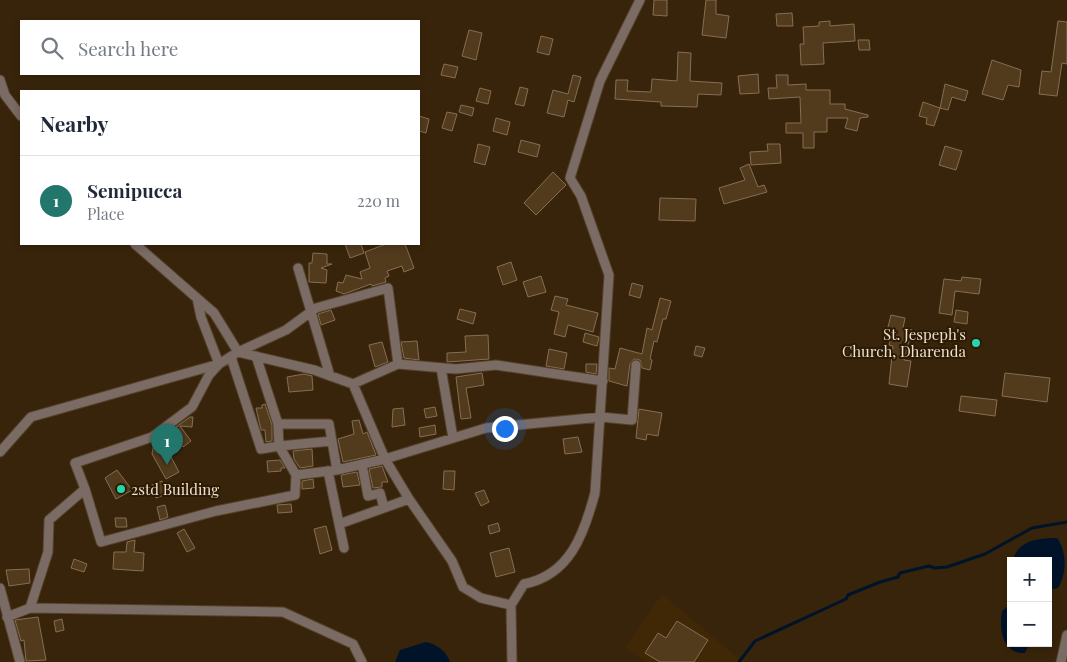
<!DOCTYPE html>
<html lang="en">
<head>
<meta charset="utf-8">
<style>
	:root { --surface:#fff; --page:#f6f6f7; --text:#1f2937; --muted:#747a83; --line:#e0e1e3; --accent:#23766c }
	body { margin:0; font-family:"Playfair Display",serif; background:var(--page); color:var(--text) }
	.controls { position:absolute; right:15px; bottom:15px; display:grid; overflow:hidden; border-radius:0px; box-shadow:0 2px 8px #0003 }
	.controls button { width:45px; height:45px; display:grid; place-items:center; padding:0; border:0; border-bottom:1px solid var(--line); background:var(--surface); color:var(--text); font:25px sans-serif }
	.you { position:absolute; left:504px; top:428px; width:18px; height:18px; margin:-12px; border:4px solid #fff; border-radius:50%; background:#1a73e8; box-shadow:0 0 0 8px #1a73e833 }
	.badge { display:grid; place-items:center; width:32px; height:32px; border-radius:50%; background:var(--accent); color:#fff; font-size:16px; font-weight:700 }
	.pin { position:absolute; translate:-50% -41px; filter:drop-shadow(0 1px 2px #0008) }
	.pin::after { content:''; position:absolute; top:26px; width:18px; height:15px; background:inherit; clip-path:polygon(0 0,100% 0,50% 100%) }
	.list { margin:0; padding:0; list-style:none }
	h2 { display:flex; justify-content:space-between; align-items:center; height:65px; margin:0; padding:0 20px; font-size:21px }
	h2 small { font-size:16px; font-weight:400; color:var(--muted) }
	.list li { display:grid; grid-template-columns:32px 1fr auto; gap:15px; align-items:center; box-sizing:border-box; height:90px; padding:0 20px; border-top:1px solid var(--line) }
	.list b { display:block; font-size:19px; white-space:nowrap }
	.list p { margin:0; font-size:16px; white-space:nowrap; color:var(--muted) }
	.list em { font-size:16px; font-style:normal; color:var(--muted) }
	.icon { flex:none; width:28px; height:28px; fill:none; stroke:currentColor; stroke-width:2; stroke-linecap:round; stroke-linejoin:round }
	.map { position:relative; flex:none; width:1067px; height:662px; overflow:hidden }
	.search { position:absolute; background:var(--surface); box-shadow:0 2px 8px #0003; left:20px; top:20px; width:400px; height:55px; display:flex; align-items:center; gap:12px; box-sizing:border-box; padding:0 18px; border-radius:0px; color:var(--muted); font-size:19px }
	.panel { position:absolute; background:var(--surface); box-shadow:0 2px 8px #0003; left:20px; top:90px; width:400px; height:155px; border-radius:0px }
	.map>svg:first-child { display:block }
	.built { fill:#402706 }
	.water { fill:#001329 }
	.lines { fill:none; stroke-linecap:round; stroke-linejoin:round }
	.stream { stroke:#001329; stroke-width:3 }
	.building { fill:#523a1d; stroke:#866e54 }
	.street-casing { stroke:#55422a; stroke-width:11 }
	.street { stroke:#7a6b64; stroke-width:9 }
	.poi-dot { fill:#27d5ad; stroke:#2d1a02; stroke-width:2 }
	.labels { text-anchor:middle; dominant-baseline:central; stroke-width:4; stroke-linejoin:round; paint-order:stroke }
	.poi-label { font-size:15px; fill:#eee1d2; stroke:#2d1a02; text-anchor:end }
</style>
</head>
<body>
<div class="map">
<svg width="1067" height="662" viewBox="0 0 1067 662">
	<rect width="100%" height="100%" fill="#38240a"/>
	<path class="built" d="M662,594L743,662H647L625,647Z"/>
	<path class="water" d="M1057,538C1067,551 1067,574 1058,588L1048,590V561H1013C1017,540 1039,538 1057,538Z
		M1011,604V643H1030L1025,653C1002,654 999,629 1002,611Z
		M426,642C438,645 446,651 450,662H395L400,650Z"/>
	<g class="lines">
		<path class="stream" d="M739,662L755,641L846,599L848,595L880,582L898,577L900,573L929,566L935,568L947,567L985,554L1032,528L1067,522"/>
	</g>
	<path class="building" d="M654,0H667V16L653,15Z
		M706,0H716V14L729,16L726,38L702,35Z
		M792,13L793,26H777L776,14Z
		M830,21V26L854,24L855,41L823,43L824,64L801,65L800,44H804L803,27L819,26V22Z
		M1058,21L1067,22V64L1062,63L1057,96L1039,94L1042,71L1051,72Z
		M469,30L482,33L476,60L462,56Z
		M541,36L553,39L549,55L537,52Z
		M858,40H869L870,50H859Z
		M678,52L691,53L690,81L722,83L721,95L698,94L697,107L661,106V102L615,99L616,80H628L627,91L651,92L652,79L677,81Z
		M992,60L1021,70L1019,87L1008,85L1003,100L982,94Z
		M444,64L458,67L455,78L441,75Z
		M758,74L759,93L740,94L738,76Z
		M573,75L581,77L574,102L568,100L564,117L547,113L553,90L568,94Z
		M776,75H788V85L806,84V90H830V104H845V109L868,115V117L860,118L857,131L845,128L848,118H827V132H814V148H803V133H786V123H801L800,97L769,99L768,88H777Z
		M945,84L968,91L965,101L952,97L948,110L940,108L934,126L926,124L927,118L919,116L923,102L940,108Z
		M520,87L528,89L524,106L515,104Z
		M480,88L491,91L488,104L476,101Z
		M461,105L474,108L472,116L459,112Z
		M447,112L457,114L452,131L442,128Z
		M419,116L429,119L426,133L419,131Z
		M496,118L510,122L507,135L493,131Z
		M521,140L540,145L537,157L518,152Z
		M478,144L490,147L485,165L474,162Z
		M767,144H780L781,163L751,165L750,152L768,151Z
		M945,146L962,151L956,170L939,165Z
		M749,164L758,187L764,185L767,192L724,204L719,188L745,180L740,168Z
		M553,172L566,185L536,215L524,203Z
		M660,198L696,199L695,221L659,220Z
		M345,244H361L364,253L350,258Z
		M386,244H405L414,268L404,272L402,266L387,271L389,276L385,278L386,282L372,286L371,284L344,294L336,291L338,282L343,283L346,275L362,279L360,272L370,268L365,252Z
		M313,253L327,254V264H332L321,268L327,270L326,283L309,282V263H312Z
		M511,262L517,280L503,285L497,267Z
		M541,276L546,292L528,297L523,282Z
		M962,277L981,279L979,294L955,291L952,315L939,313L944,279L961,281Z
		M632,283L643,286L640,298L629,295Z
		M555,296L568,299L566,305L598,313L593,332L568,325L565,337L554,334L559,312L551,310Z
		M660,298L671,301L666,319H663L657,342L654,341L650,359L652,360L650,370L642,368L640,360L634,359L630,364L627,386L609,381V368L615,369L620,348L642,354L647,328L652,330Z
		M460,309L476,313L473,324L457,319Z
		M331,310L335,320L321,325L318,314Z
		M956,310L968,312L967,324L954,322Z
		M891,315L905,318L903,328L912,330L904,360L911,361L907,387L889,384L893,346L889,345L892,332L887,331Z
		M585,333L599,337L597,346L583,342Z
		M488,335L489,359L447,362V353L466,352L465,336Z
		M417,341L419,360L404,358L401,342Z
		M382,342L388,362L375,367L369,345Z
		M696,346L705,348L702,357L694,355Z
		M549,349L567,353L564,369L546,366Z
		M586,364H597L596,374L586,372Z
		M482,373L484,385L466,388L471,418L461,419L456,377Z
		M1005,373L1050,378L1047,402L1002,396Z
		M304,374L312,376L313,390L289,392L287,377Z
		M961,396L997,400L995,416L959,411Z
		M265,404L272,425V441L266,442L265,430H261L256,408H262V405Z
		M435,407L437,416L426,418L424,409Z
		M403,408L405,425L392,427L393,409Z
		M639,409L662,413L658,436L647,434L646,440L636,438Z
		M190,417H193L192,427L180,426L191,441L183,447L176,438V427Z
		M359,420L363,434L367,432L376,455L343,462L338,439L354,434L352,421Z
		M435,425L436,434L420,437L419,428Z
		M578,437L582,452L565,454L563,439Z
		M161,438L179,472L166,479L152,454L154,443Z
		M312,449L313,466L300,468L294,459L293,451Z
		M280,460L285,468H281V471L268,472L267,461Z
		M382,466L388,482H382V487L373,488L369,469Z
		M117,470L132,490L116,499L105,478Z
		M444,471H455L454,490L443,489Z
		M357,472L360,485L343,487L341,475Z
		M313,479L314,488L302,489V481Z
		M162,481L167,494L156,498L152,485Z
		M484,490L489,502L481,506L475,493Z
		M291,504L292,512L278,513L277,505Z
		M165,505L168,517L160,520L157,507Z
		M115,518H126L127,527H116Z
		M498,523L500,531L490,534L488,526Z
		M326,526L332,550L320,554L314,529Z
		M184,529L195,548L187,552L177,533Z
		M135,540L134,552L144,553L143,571L113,569L114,552H126L127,542Z
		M509,548L515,572L496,577L490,553Z
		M74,559L87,564L84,572L71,568Z
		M29,569L30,583L9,586L6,570Z
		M38,617L46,660L26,661L24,640L21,641L15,620Z
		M62,619L64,630L56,632L54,621Z
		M677,621L708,640L694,662H660L645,653L658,633L666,638Z"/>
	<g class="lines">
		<g class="street-casing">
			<path id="street" d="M0,80L5,95L21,116
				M135,244L214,313L238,352L314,370L353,384L385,459L409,499L452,561L463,587L481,598L511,605
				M298,268L330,376
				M197,298L201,317L219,364L238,352L286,330L316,308L388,288L398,364L353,384
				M256,356L278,424H329L337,470
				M231,357L261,449L279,446L296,475
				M398,364L456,369L496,365L603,381
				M441,368L453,438
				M278,424L279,446L332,441
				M0,452L31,417L219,364L209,375L192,407L152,437L75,463L85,489
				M362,464L368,496L380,493L384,508
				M328,471L344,548
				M339,524L409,499
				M0,588L20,662
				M30,608L283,612L353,644L362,662
				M7,617L30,608L48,552L49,520L85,489L101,542L216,511L295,495L296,475L337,470L385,459L486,428L601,417L632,420L636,365
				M512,662L511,605L524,584C570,575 584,534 595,493L609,275L581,196L570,178L600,81L640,0
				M1061,662L1067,635"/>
		</g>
		<use href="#street" class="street"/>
	</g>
	<g class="poi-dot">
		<circle cx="976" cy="343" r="5"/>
		<circle cx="121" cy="489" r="5"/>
	</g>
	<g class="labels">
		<g class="poi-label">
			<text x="966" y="334">St. Jespeph's<tspan x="966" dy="17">Church, Dharenda</tspan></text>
			<text x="131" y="489" text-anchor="start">2std Building</text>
		</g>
	</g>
</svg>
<div class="controls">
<button>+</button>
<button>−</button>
</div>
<div class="you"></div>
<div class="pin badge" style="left:167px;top:465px">1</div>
<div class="search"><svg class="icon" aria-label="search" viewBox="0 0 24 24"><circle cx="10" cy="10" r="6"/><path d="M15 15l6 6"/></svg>Search here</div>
<section class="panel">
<h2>Nearby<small></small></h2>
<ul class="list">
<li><span class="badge">1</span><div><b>Semipucca</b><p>Place</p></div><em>220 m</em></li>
</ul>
</section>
</div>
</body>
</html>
